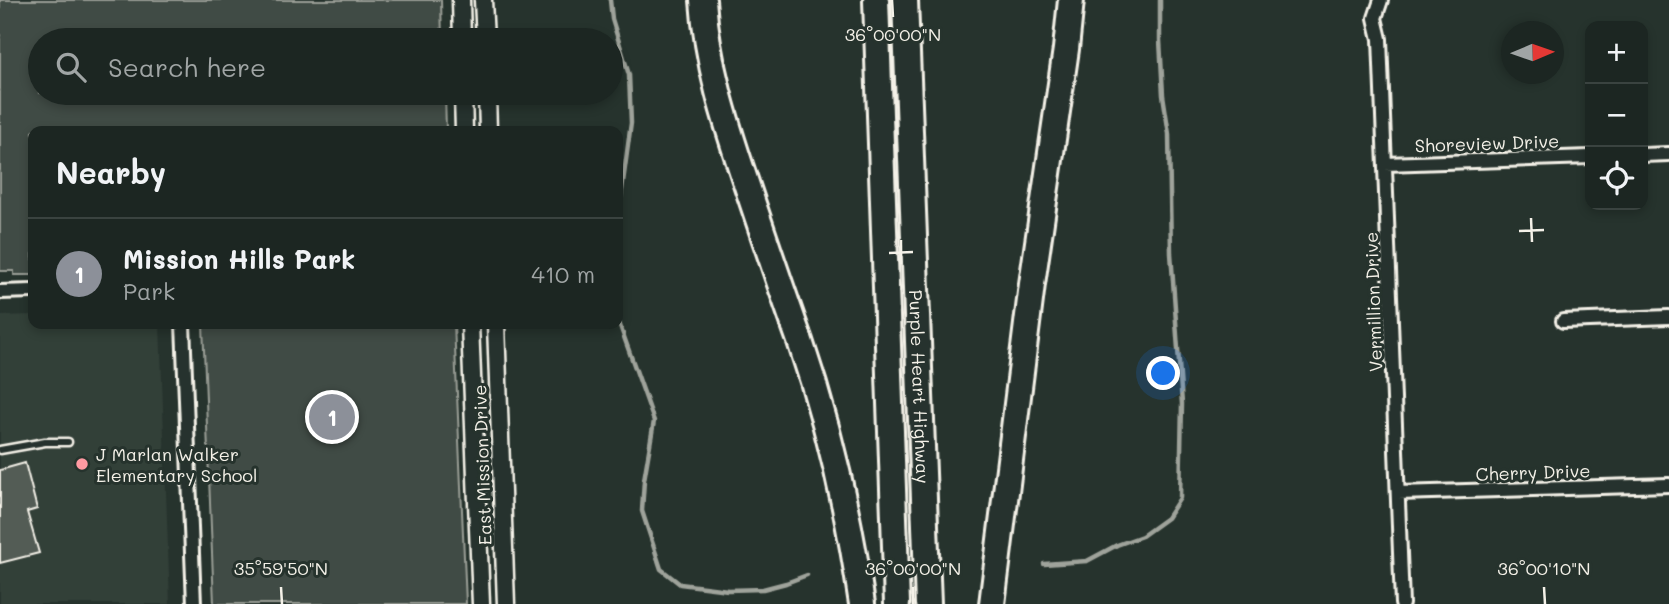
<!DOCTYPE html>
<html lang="en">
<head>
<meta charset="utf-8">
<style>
	:root { --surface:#1c2622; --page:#29322f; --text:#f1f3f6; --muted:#a0a5a5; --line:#3a4340; --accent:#8c9099 }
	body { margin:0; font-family:Mali,sans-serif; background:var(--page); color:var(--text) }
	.controls { position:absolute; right:21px; top:21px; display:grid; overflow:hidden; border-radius:14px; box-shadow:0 4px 10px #0003 }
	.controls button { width:63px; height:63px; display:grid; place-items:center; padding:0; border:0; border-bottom:2px solid var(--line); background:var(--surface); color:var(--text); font:35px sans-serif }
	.compass { position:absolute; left:1501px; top:21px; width:63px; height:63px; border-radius:50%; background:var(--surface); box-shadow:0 4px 10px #0003; rotate:88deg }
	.you { position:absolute; left:1164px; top:374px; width:24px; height:24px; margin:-18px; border:5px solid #fff; border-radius:50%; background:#1a73e8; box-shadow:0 0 0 10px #1a73e833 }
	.badge { display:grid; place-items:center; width:46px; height:46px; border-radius:50%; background:var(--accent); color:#fff; font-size:23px; font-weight:700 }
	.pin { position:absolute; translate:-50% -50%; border:4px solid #fff; box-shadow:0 2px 7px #0006 }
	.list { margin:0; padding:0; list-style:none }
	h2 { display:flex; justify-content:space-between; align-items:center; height:91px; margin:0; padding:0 28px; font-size:30px }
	h2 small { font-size:23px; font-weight:400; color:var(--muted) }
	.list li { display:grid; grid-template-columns:46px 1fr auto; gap:21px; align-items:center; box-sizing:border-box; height:112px; padding:0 28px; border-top:2px solid var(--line) }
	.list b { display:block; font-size:26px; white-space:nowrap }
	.list p { margin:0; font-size:23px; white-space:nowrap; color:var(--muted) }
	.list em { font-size:23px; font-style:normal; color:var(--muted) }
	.icon { flex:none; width:38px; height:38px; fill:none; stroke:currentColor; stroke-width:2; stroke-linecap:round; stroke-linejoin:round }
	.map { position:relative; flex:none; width:1669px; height:604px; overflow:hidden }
	.search { position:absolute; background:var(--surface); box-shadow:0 4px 10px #0003; left:28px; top:28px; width:595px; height:77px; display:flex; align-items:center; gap:18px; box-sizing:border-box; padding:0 24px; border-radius:38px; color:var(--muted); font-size:26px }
	.panel { position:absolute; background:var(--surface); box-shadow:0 4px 10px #0003; left:28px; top:126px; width:595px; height:203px; border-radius:14px }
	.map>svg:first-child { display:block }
	.built { fill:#333f39 }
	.green { fill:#414b45; stroke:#9a9e96; stroke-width:2 }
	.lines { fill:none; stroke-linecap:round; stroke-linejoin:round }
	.stream { stroke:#9fa39b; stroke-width:4.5 }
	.building { fill:#525c55; stroke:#f4f1e8; stroke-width:2 }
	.service-casing { stroke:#f4f1e8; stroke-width:11 }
	.minor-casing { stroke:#f4f1e8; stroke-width:18 }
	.tertiary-casing { stroke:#f4f1e8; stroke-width:21 }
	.motorway-casing { stroke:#f4f1e8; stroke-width:30 }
	.service { stroke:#26332d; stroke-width:6 }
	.minor { stroke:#26332d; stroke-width:12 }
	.tertiary { stroke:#26332d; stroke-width:16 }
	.motorway { stroke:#26332d; stroke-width:24 }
	.ticks { fill:none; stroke:#f4f1e8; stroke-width:2.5 }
	.poi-dot { fill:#ff9aa2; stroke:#26332d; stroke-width:2.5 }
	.labels { text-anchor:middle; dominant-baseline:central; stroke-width:6; stroke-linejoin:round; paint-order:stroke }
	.street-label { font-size:18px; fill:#f4f1e8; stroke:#26332d }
	.poi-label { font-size:18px; fill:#f4f1e8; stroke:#26332d; text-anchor:start }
	.ticks-label { font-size:18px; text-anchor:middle; fill:#f4f1e8; stroke:#26332d; stroke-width:6; stroke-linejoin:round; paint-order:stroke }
</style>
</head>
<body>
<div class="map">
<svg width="1669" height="604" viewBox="0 0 1669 604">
	<rect width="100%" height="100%" fill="#26332d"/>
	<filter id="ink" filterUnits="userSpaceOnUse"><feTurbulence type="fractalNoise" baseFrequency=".0143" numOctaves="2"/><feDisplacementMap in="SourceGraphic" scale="14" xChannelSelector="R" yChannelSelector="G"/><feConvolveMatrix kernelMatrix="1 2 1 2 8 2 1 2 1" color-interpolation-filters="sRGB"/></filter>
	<g filter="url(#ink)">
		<path class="built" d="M33,315V324H160L170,604H0V316Z"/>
		<path class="green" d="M0,0H441L442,40H40V93H445L446,131H33V275H14V271H0Z
			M203,324H454L466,604H214Z"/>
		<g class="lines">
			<path class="stream" d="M610,0L612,19L629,75L631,123L618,219
				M618,320L654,421L644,480L642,511L661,569L680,584L728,590L763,589L786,583L807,575
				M1044,564L1087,561L1117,545L1142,536L1167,518L1180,498L1182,404L1171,253L1169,134L1163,95L1160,40V0"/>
		</g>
		<path class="building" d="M25,463L37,509L27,512L39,553L0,563V470Z"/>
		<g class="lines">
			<g class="service-casing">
				<path id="service" d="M0,450L45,442H68"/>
			</g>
			<g class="minor-casing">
				<path id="minor" d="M1381,0L1375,18L1380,39L1402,604
					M1643,155L1669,154
					M1385,164L1590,157
					M0,292L33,291
					M1563,321L1669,317
					M183,324L194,604
					M1398,493L1669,485"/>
			</g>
			<g class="tertiary-casing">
				<path id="tertiary" d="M461,0L462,40
					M483,0L485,40
					M463,93L464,131
					M487,93L488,131
					M470,324L481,604
					M496,324L506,604"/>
			</g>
			<g class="motorway-casing">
				<g id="motorway">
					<path d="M703,0C707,64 725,120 745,180C763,234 781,288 800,341C829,426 849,515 862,604"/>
					<path d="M876,0L897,604"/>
					<path id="s1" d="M905,0L928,604"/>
					<path d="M992,604L1032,284L1066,49L1071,0"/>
				</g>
			</g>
			<use href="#service" class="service"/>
			<use href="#minor" class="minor"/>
			<use href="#tertiary" class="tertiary"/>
			<use href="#motorway" class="motorway"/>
		</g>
	</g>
	<path class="ticks" d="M892,0L893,17M1531,218L1532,242M1519,231L1544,230M901,240V264M889,253L913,252M281,587L282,604M913,587V604M1544,587L1545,604"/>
	<circle class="poi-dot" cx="82" cy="464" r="7"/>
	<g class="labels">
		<g class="street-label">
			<text transform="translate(1487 143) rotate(-2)">Shoreview Drive</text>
			<text transform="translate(1373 302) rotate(-92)">Vermillion Drive</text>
			<text stroke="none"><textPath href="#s1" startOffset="387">Purple Heart Highway</textPath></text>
			<text transform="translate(482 465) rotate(-92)">East Mission Drive</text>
			<text transform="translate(1533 472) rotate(-2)">Cherry Drive</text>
		</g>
		<g class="poi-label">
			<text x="96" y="454">J Marlan Walker<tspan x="96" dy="21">Elementary School</tspan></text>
		</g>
	</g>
	<g class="ticks-label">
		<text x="893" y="41">36°00'00"N</text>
		<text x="281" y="575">35°59'50"N</text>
		<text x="913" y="575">36°00'00"N</text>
		<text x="1544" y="575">36°00'10"N</text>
	</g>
</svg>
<div class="controls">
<button>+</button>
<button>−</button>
<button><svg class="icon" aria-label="locate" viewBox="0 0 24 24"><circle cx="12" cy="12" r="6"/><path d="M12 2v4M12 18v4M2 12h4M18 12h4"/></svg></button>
</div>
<svg class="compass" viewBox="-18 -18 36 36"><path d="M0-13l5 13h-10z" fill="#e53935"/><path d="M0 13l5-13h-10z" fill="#a0a5a5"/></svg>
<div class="you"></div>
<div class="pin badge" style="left:332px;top:417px">1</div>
<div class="search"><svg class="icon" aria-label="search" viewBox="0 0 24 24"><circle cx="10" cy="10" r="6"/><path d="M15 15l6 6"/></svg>Search here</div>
<section class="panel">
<h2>Nearby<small></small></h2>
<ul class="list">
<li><span class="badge">1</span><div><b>Mission Hills Park</b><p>Park</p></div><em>410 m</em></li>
</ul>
</section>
</div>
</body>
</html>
